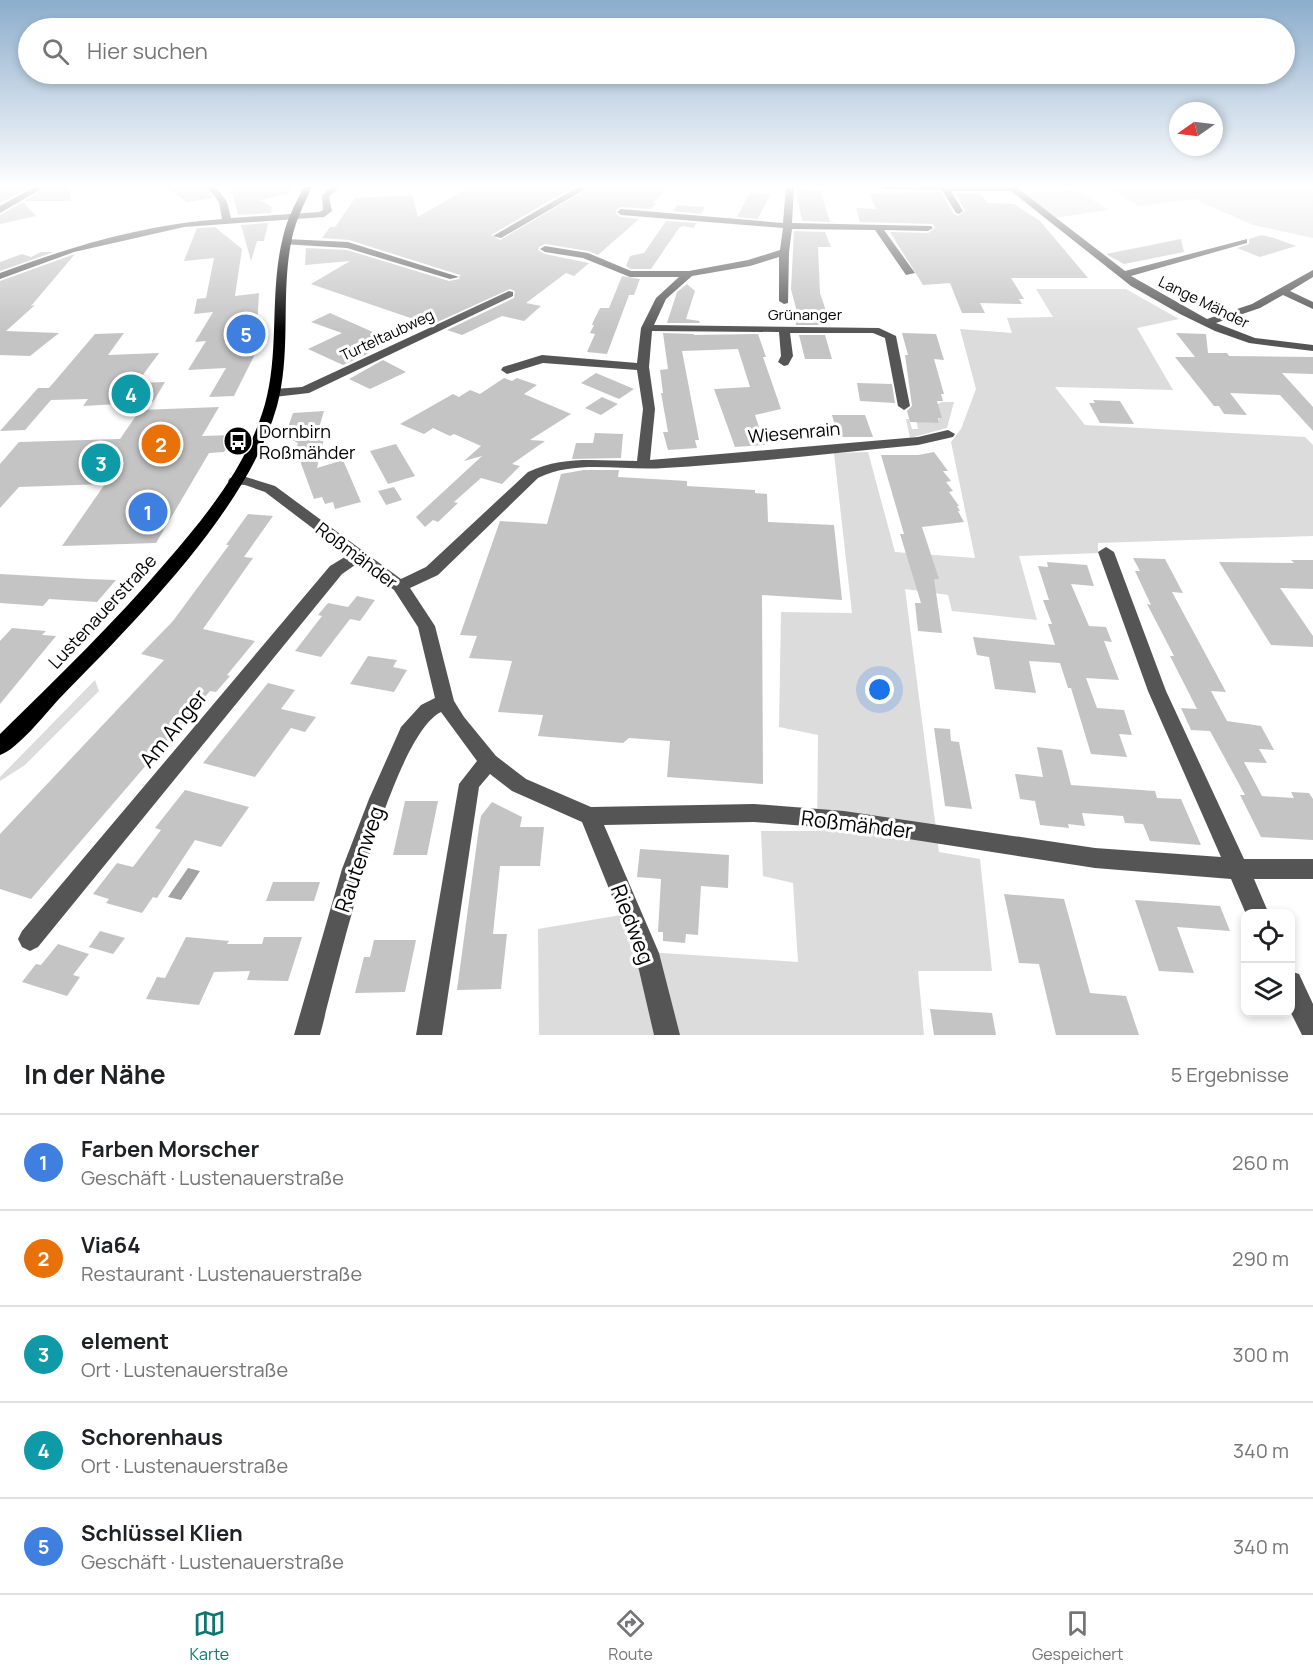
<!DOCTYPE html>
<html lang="de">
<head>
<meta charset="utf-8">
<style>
	:root { --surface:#fff; --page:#f2f2f2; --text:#202124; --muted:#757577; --line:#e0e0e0; --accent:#0f766e }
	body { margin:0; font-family:Manrope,sans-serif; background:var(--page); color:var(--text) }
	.controls { position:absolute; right:18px; bottom:18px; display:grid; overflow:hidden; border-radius:12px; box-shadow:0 3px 9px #0003 }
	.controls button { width:54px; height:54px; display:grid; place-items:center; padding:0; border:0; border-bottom:2px solid var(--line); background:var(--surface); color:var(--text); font:30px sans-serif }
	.compass { position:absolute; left:1169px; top:102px; width:54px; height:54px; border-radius:50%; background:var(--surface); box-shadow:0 3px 9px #0003; rotate:256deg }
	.you { position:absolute; left:880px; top:690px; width:21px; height:21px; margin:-15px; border:4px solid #fff; border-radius:50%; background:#1a73e8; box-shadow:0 0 0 9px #1a73e833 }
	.badge { display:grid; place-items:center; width:39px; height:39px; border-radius:50%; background:var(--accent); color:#fff; font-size:20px; font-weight:700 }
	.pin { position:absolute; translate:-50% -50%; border:3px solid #fff; box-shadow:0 2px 6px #0006 }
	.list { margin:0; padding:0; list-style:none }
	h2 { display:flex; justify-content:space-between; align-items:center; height:78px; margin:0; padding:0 24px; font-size:26px }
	h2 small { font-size:20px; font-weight:400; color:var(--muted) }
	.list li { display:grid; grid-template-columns:39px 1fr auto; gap:18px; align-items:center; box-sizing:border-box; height:96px; padding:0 24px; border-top:2px solid var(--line) }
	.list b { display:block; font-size:22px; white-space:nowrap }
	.list p { margin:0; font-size:20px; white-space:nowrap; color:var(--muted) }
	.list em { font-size:20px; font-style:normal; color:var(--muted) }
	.icon { flex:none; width:33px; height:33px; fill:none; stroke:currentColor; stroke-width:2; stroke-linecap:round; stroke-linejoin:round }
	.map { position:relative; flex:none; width:1313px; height:1035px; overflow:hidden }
	.search { position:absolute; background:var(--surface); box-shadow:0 3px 9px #0003; left:18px; right:18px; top:18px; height:66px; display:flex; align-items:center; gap:15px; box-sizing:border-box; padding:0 21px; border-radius:33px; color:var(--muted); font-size:22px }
	.sheet { height:558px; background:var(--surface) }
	nav { display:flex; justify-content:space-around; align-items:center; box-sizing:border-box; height:84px; border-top:2px solid var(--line); background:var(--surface); font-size:16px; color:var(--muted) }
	nav a { display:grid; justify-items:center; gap:3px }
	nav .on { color:var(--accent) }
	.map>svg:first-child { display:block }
	.green { fill:#dcdcdc }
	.water { fill:#a3a3a3 }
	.building { fill:#c4c4c4 }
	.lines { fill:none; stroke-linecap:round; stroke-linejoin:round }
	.minor { fill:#555; fill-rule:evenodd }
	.major { fill:#000; fill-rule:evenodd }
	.labels { text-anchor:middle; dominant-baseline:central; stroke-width:6; stroke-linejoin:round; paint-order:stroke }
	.far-street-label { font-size:15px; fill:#000; stroke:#fff }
	.poi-label { font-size:18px; fill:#000; stroke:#fff; text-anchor:start }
	.street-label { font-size:18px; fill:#000; stroke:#fff }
	.near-street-label { font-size:21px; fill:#000; stroke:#fff }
</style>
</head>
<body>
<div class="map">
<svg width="1313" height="1035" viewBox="0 0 1313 1035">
	<rect width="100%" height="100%" fill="#fff"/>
	<path class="green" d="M1107,187H1313V238L1253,225L1194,199L1139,206Z
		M1076,190L1109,210L1053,218L1023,194Z
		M1036,289H1126L1179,319L1137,328L1173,390L1055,387L1085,425L1305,437L1313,445V536L1098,543V553L1019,556L1037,620L952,611L948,595L905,589L939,852L980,859L992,971H918L924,1035H539L538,929L621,915L632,951L798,962L793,883L763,876L761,831H817L818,735L779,727L781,612L852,613L834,453L868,452L895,552L975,558L951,442L961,429L976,389L960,329L1012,333L1007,318L1053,317Z
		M942,402H954L947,428L910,438L906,419H909L912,429H918L916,419L923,422L939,423L938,404Z
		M95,680L99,691L25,765L0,781V777Z"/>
	<path class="water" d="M188,868L200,871L181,900L168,897Z"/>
	<path class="building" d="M0,187H29L0,203Z
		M47,187H70L71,201H24Z
		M166,187H205L213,198L187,202Z
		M231,187H290L291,193L261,200L272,207L271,213L238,215Z
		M469,187H573L491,235L500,240L591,187H668L653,203H657L650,209L621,207L616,210V214L621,217L639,219L598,255L588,251L545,244L539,247L538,250L545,254L589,263L574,276L566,273L526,303L541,306L524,321L502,316L462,335L447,330L514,298L515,291L510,289L431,325L311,284L350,261L305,265L306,248L347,250L449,281L459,279L460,275L349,240L322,238L330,227H335L355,198L412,195L418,217Z
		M796,189L820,190L830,222L802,221Z
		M750,192L770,194L758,219L737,217Z
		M941,192L954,214L958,216L965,211L955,193H980L988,203L1014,204L1040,221L1088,278H1011L1024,299H1019L1022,304L980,303L985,313H962L950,283L923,285L890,232L928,233L935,228L933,224L860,222L856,208L876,209L869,193Z
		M23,202L36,216L0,224V215Z
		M677,205L705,207L701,214L673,211Z
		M666,221L696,223L694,228L682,226L679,228L651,269H631L626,266L630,256L644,253Z
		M268,223L264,241H257L251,261L241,225Z
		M215,227L242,249L235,296L259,293L257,327L245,350H257L234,396L209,397L226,368L188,370L206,341L195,342L213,312L194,314L197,299L206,298L214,258L184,261L197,228Z
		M794,231L825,232L831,247H818L820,293L829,320H821L822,325H796L795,320H799L791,289Z
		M1261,235L1274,238L1296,246L1260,257L1237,248L1249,244V239Z
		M1181,239L1184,252L1124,264L1106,254Z
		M41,252H54L0,271V262L22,254L31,257Z
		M75,254L31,306L35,305L6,331L59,333L30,356L0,355V281Z
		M622,276L640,279L634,295H629L607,354L587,352L595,334L590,333L594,325H592L593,322L600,308H609Z
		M687,284L695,291L686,319L700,321L699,323H667L677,292Z
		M330,313L375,333L385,337L360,349L369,353L343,365L308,349L342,333L311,322Z
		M124,333L108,355L159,353L137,383L165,382L153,402L83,406L88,399L51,400L25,430L0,431L38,388H49L95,334Z
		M663,333L694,334V335L758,334L766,357H763L781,409L755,415L765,445L735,447L714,389L750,387L738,349L682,351L699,440H695L697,448L668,450L663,432H668L661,393H663L660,370L668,369Z
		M902,333L936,334L944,360L934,359L944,394H941L943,401H937L942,418H938L939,423L910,422L907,411L912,406L905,355H908Z
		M1176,333L1206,334L1208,353H1227L1229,356L1313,357V374L1282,373L1313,407V431L1280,395L1230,393L1247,415L1224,414L1219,406H1214L1175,357H1195Z
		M799,335H825L832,359H805Z
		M383,360L406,372L370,389L349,379Z
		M596,373L634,389L619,399L581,383Z
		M504,378L512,381L517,378L537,385L524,394L571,414L530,440L545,441L512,464L520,466L502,484L481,478L454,502L458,503L438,522L433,520L425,527L416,517L482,456L464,461L481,446L454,434L450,436L433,428L424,434L400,424L453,394L459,397L470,390L480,394Z
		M857,383L892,384L895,403L860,401Z
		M602,397L618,404L601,415L585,408Z
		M1093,400L1120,401L1134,424L1100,423L1089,403H1095Z
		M219,407L202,436L234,435L224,452L209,453L156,543L62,546L105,484L19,487L0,508V464L19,442L120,439L140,410Z
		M324,411L318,431L326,430L317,468L343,460L361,502L335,509L333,502L325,504L322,497L314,499L296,450L298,443L285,436L293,413Z
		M832,415H865L873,437H838Z
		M595,433L623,434L621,458L572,459L576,443H593Z
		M396,444L415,476L388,484L370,451Z
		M934,452L948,471H943L951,481L946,482L953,491L949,492L959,506H957L960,511H958L964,522L922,527L939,579H934L942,633L918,631L915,603H921L900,534H904L881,455H918Z
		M584,470H619L618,477L687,481V486L755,490V493L767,494L768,522L834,525L842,600L762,595L763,784L667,777L670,741L629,738L623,743L538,736L543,715L498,712L512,661L469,658L477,636L460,635L500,521L547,524L561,474Z
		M394,487L402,500L386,505L378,491Z
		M248,514L273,516L244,557L253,558L203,629L255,641L227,675L230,676L216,692L210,691L31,899L0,889V834L164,660L141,654L173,621L229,545H226Z
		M1133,558L1165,559L1183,593L1172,592L1226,692L1211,691L1227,721L1261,726L1274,750L1259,749L1267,763L1244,762L1262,796L1294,798L1291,792L1309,793L1313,799V840L1261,837L1240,795H1245L1210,731L1191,730L1181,708L1197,709L1170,656H1174L1147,604L1151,605L1135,571H1140Z
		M1291,560H1313V589L1280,588L1313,636V647L1271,645L1219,562L1294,563Z
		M1047,562L1087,565L1094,586L1071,584L1089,626L1106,627L1112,642L1104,641L1119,680L1086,678L1097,708L1124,710L1132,735L1119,734L1127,757L1091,754L1071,688H1068L1060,663L1029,661L1036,693L995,689L989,657L977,655L973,637L1055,645L1048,624H1052L1043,600H1049L1038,566L1048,567Z
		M0,574L88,579L116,580L97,602L49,599L43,606L0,603Z
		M357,596L375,600L360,621L350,619L321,657L295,651L322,616L318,615L328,603L348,607Z
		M12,628L46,631L42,635L56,636L0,704V641Z
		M368,656L397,660L393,667L407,670L394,692L350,684Z
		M268,683L295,690L281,709L316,717L305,732L291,728L255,777L203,763Z
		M934,728L950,729L951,741L959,742L972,809L945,806Z
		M1037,747L1062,750L1071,785L1155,791L1157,798L1181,799L1201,845L1150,841L1143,824L1125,823L1123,816L1082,813L1085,826L1068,824L1069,828L1040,825L1035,801L1020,799L1015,774L1043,777Z
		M185,790L249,807L221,847L195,840L157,898L153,897L142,913L106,903L109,899L93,894L117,863L133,867L161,830L155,828Z
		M405,801H438L427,855H393Z
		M492,802L522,817L520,827H544L540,866H500L493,934H507L501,989L457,990L479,827L481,816Z
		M640,849L729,855L728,888L701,886L698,935L686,934L685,943L663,941V932H658L661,879L637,877Z
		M273,882H320L314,901H266Z
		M1004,894L1064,899L1090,993L1126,996L1139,1035H1056L1039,964L1019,963Z
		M1135,900L1220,906L1230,931L1177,927L1194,973L1159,971Z
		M100,931L125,938L113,954L89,947Z
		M186,937L229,941L227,944H262L264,937H302L288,981L247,980L250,971L214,972L199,1005L146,999L157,977L165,978Z
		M374,940H416L405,992L355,993L364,957H370Z
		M58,944L89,954L73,975L80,977L67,996L22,982L36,964L41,965Z
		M930,1009L992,1013L996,1035H934Z"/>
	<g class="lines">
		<path class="minor" d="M34,187H45L0,213V206Z
			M207,187H216L227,202L231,218L319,212L323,210L322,195L330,187H339L329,197L332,211L324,217L184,227L74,252L0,279V273C72,246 146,224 222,219L219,202Z
			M578,187H589L501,238L493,236Z
			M786,187H794L792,223L931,226L933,228L928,231L884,230L915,273L906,275L875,230L792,229L789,252L788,303L784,304L779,301V257L750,266L692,276L666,299L654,325L879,328L896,336L910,406L904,410L898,406L885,338L873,333H790L793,356L788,365L784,366L778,362L781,356L779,332L652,331L649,367L655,409L650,460L918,437L948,430L955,434L953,437L918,445C833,453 749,463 664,468C622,471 576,459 538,478L438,575L410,588L435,626L454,701L464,717L496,756L526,779L591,807L754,804L844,811L1095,848L1221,857L1148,691L1098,552L1106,547L1114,552L1166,691L1244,859H1313V879H1254L1269,914H1246L1231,879L1095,868L844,829L754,822L604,825L659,953L680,1035H654L635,953L582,822L512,791L490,774L479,787L442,1035H416L459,784L477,761L441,712C391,736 336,975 320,1035H294L342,869L369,799L401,727L421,705L435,698L418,627L394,590L358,563L342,574L38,947L30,951L22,947L18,939L22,931L330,566L348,555L265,492L245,485L230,484L228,481L230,478L246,477L275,486L401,579L426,567L528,472C564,455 598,461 637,461L643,409L637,370L543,363L507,374L501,370L503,367L542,355L637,363L641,328L656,298L679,277H630L583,258L545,252L540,249L545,246L588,253L631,271H689L748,260L780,250L783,228L621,215L617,212L621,209L783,223Z
			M881,187H1016L1125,271L1247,239V243L1131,276L1207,319L1252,304L1313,270V277L1290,291L1313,302V309L1283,295L1260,308L1216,323L1255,338L1313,345V351L1249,343L1215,331L1180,314L1131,286L1011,191H951L963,211L959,214L956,213L942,190L885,189Z
			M286,239L348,242L459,277L450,279L347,248L283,244V240Z
			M509,291L513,292V296L309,393L274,397L268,393L274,389L302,387Z
			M1290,971L1299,974L1313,1004V1035H1302L1290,1011Z"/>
		<path class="major" d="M304,187H312C304,204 296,220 292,238C280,293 292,351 277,406C248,510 134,622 59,699C45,714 18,749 0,755V734C57,678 115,622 167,561C207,515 248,464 265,404C280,350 269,292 283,237C287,219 295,204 304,187Z"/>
	</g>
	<linearGradient id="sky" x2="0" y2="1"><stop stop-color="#8cadcc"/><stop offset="0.56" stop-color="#fff"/><stop offset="1" stop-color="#fff" stop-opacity="0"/></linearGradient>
	<rect width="1313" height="332" fill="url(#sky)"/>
	<defs>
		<g id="bus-disc" transform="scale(1.5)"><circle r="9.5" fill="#000" stroke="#fff"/><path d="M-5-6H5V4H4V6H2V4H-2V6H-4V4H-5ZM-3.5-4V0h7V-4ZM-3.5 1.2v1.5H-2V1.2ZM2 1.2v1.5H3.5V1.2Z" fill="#fff"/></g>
	</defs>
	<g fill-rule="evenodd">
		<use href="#bus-disc" x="238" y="441"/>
	</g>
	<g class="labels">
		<g class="far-street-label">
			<text transform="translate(1204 302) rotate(26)">Lange Mähder</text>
			<text x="805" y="314">Grünanger</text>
			<text transform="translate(387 335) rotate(-25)">Turteltaubweg</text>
		</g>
		<g class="poi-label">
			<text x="259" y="431">Dornbirn<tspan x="259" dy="21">Roßmähder</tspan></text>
		</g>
		<g class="street-label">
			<text transform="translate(794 432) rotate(-5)">Wiesenrain</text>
			<text transform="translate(357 555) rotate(37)">Roßmähder</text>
			<text transform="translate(102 611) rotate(-47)">Lustenauerstraße</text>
		</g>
		<g class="near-street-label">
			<text transform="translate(173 728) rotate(-51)">Am Anger</text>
			<text transform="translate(857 824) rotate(7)">Roßmähder</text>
			<text transform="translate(359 859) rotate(-71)">Rautenweg</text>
			<text transform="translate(633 924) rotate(69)">Riedweg</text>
		</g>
	</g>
</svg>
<div class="controls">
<button><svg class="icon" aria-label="locate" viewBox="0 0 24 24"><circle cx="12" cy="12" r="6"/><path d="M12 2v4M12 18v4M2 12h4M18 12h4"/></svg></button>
<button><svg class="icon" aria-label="layers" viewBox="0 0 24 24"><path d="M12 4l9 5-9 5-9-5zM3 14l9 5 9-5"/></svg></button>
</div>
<svg class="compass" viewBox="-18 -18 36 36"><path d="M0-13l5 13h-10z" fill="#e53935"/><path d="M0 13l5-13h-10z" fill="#757577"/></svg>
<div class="you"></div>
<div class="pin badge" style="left:148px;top:512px;background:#3f7fe0">1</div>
<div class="pin badge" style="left:161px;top:444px;background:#e8710a">2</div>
<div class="pin badge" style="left:101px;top:463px;background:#0f9aa8">3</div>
<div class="pin badge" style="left:131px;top:394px;background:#0f9aa8">4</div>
<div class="pin badge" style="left:246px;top:334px;background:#3f7fe0">5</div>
<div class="search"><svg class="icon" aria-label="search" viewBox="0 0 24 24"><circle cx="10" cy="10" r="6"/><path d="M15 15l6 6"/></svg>Hier suchen</div>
</div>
<section class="sheet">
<h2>In der Nähe<small>5 Ergebnisse</small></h2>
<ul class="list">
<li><span class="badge" style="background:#3f7fe0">1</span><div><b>Farben Morscher</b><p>Geschäft · Lustenauerstraße</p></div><em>260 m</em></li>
<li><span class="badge" style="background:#e8710a">2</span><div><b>Via64</b><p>Restaurant · Lustenauerstraße</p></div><em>290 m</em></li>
<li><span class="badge" style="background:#0f9aa8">3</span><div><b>element</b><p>Ort · Lustenauerstraße</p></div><em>300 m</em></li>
<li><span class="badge" style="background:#0f9aa8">4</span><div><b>Schorenhaus</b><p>Ort · Lustenauerstraße</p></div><em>340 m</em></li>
<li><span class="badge" style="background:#3f7fe0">5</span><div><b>Schlüssel Klien</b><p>Geschäft · Lustenauerstraße</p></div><em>340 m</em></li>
</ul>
</section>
<nav>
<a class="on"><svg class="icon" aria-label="map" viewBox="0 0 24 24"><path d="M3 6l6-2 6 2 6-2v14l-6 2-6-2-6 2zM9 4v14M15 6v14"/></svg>Karte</a>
<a><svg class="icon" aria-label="directions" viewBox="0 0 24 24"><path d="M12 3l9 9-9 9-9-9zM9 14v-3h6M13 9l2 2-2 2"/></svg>Route</a>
<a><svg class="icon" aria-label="saved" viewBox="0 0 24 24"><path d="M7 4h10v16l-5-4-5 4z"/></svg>Gespeichert</a>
</nav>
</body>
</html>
